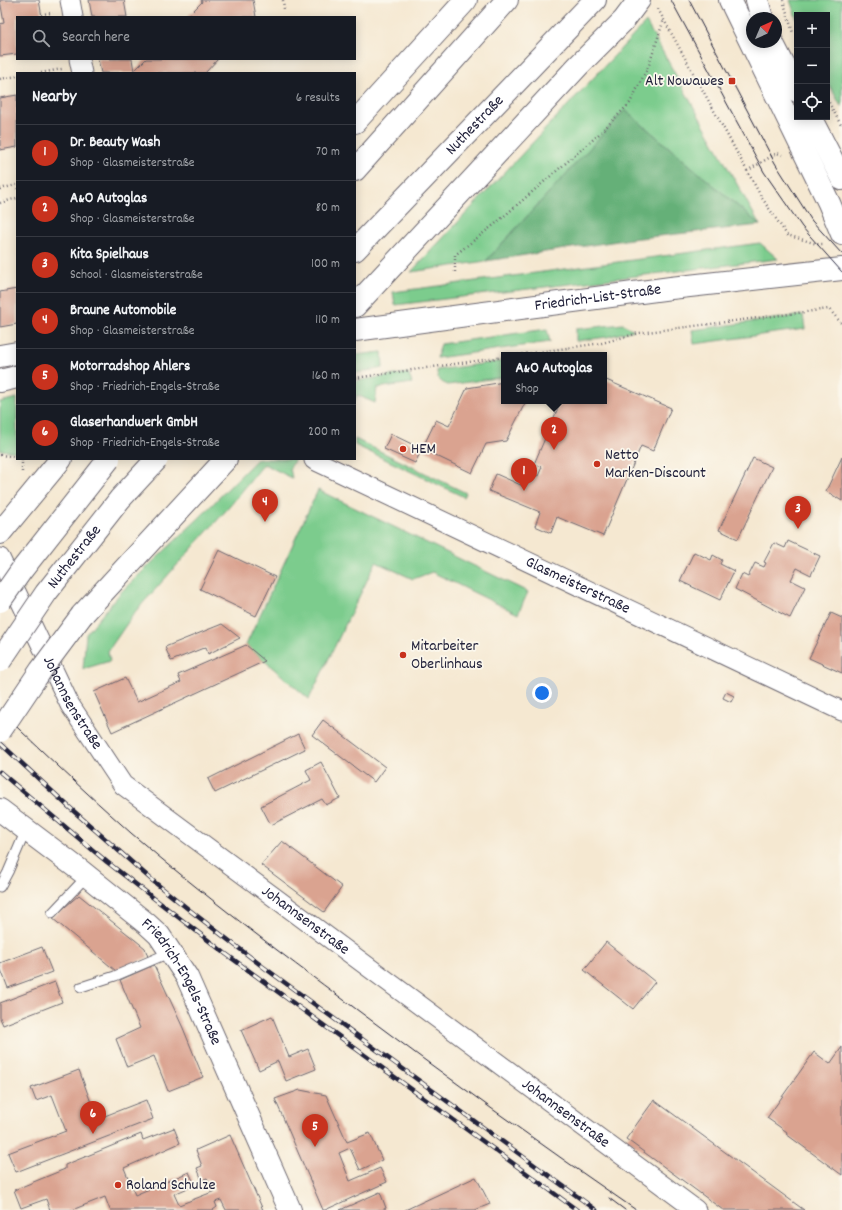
<!DOCTYPE html>
<html lang="en">
<head>
<meta charset="utf-8">
<style>
	:root { --surface:#171b24; --page:#242831; --text:#f1f3f6; --muted:#9ea1a6; --line:#363941; --accent:#c8321e }
	body { margin:0; font-family:Dekko,sans-serif; background:var(--page); color:var(--text) }
	.controls { position:absolute; right:12px; top:12px; display:grid; overflow:hidden; border-radius:0px; box-shadow:0 2px 10px #0003 }
	.controls button { width:36px; height:36px; display:grid; place-items:center; padding:0; border:0; border-bottom:1px solid var(--line); background:var(--surface); color:var(--text); font:20px sans-serif }
	.compass { position:absolute; left:746px; top:12px; width:36px; height:36px; border-radius:50%; background:var(--surface); box-shadow:0 2px 10px #0003; rotate:44deg }
	.you { position:absolute; left:542px; top:693px; width:14px; height:14px; margin:-10px; border:3px solid #fff; border-radius:50%; background:#1a73e8; box-shadow:0 0 0 6px #1a73e833 }
	.badge { display:grid; place-items:center; width:26px; height:26px; border-radius:50%; background:var(--accent); color:#fff; font-size:13px; font-weight:700 }
	.pin { position:absolute; translate:-50% -33px; filter:drop-shadow(0 1px 2px #0008) }
	.pin::after { content:''; position:absolute; top:21px; width:14px; height:12px; background:inherit; clip-path:polygon(0 0,100% 0,50% 100%) }
	.popup { position:absolute; left:501px; top:352px; width:106px; height:52px; box-sizing:border-box; display:grid; place-content:center; border-radius:0px; background:var(--surface); filter:drop-shadow(0 1px 3px #0005); font-size:13px; white-space:nowrap; color:var(--muted) }
	.popup b { font-size:15px; color:var(--text) }
	.popup::after { content:''; position:absolute; left:50%; top:100%; margin-left:-8px; border:8px solid transparent; border-top-color:var(--surface) }
	.list { margin:0; padding:0; list-style:none }
	h2 { display:flex; justify-content:space-between; align-items:center; height:52px; margin:0; padding:0 16px; font-size:17px }
	h2 small { font-size:13px; font-weight:400; color:var(--muted) }
	.list li { display:grid; grid-template-columns:26px 1fr auto; gap:12px; align-items:center; box-sizing:border-box; height:56px; padding:0 16px; border-top:1px solid var(--line) }
	.list b { display:block; font-size:15px; white-space:nowrap }
	.list p { margin:0; font-size:13px; white-space:nowrap; color:var(--muted) }
	.list em { font-size:13px; font-style:normal; color:var(--muted) }
	.icon { flex:none; width:22px; height:22px; fill:none; stroke:currentColor; stroke-width:2; stroke-linecap:round; stroke-linejoin:round }
	.map { position:relative; flex:none; width:842px; height:1210px; overflow:hidden }
	.search { position:absolute; background:var(--surface); box-shadow:0 2px 10px #0003; left:16px; top:16px; width:340px; height:44px; display:flex; align-items:center; gap:10px; box-sizing:border-box; padding:0 14px; border-radius:0px; color:var(--muted); font-size:15px }
	.panel { position:absolute; background:var(--surface); box-shadow:0 2px 10px #0003; left:16px; top:72px; width:340px; height:388px; border-radius:0px }
	.map>svg:first-child { display:block }
	.green { fill:#7ccc8d; stroke:#4f7764 }
	.forest { fill:#65b078; stroke:#44695a }
	.building { fill:#daa390 }
	.lines { fill:none; stroke-linecap:round; stroke-linejoin:round }
	.lane-casing { stroke:#6c6770; stroke-width:11 }
	.street-casing { stroke:#6c6770; stroke-width:21 }
	.secondary-casing { stroke:#6c6770; stroke-width:24 }
	.primary-casing { stroke:#6c6770; stroke-width:24 }
	.highway-casing { stroke:#6c6770; stroke-width:24 }
	.path { stroke:#6c6770; stroke-width:2.5; stroke-dasharray:1 3; stroke-linecap:butt }
	.lane { stroke:#fff; stroke-width:9 }
	.street { stroke:#fff; stroke-width:19 }
	.secondary { stroke:#fff; stroke-width:22 }
	.primary { stroke:#fff; stroke-width:22 }
	.highway { stroke:#fff; stroke-width:22 }
	.tram { stroke:#22223b; stroke-width:1 }
	.rail-casing { stroke:#22223b; stroke-width:4.5 }
	.rail { stroke:#fbf7ec; stroke-width:3; stroke-dasharray:9; stroke-linecap:butt }
	.highway-bridge-casing { stroke:#6c6770; stroke-width:24; stroke-linecap:butt }
	.highway-bridge { stroke:#fff; stroke-width:22 }
	.poi-dot { fill:#c8321e; stroke:#fbf7ec; stroke-width:1.5 }
	.labels { text-anchor:middle; dominant-baseline:central; stroke-width:3.5; stroke-linejoin:round; paint-order:stroke }
	.poi-label { font-size:16px; fill:#22223b; stroke:#fbf7ec; text-anchor:start }
	.street-label { font-size:16px; fill:#22223b; stroke:#fbf7ec }
</style>
</head>
<body>
<div class="map">
<svg width="842" height="1210" viewBox="0 0 842 1210">
	<rect width="100%" height="100%" fill="#fbf7ec"/>
	<filter id="ink" filterUnits="userSpaceOnUse"><feTurbulence type="fractalNoise" baseFrequency=".025" numOctaves="2"/><feDisplacementMap in="SourceGraphic" scale="8" xChannelSelector="R" yChannelSelector="G"/><feConvolveMatrix kernelMatrix="1 2 1 2 8 2 1 2 1" color-interpolation-filters="sRGB"/></filter>
	<filter id="wash" filterUnits="userSpaceOnUse"><feTurbulence type="fractalNoise" baseFrequency=".012" numOctaves="4" result="noise"/><feDisplacementMap in="SourceGraphic" scale="16" xChannelSelector="R" yChannelSelector="G"/><feGaussianBlur stdDeviation="0.9" result="paint"/><feColorMatrix in="noise" values="0 0 0 0 0 0 0 0 0 0 0 0 0 0 0 0 0 1.4 0 .05"/><feComposite in="paint" operator="in"/></filter>
	<g filter="url(#wash)">
		<rect width="100%" height="100%" fill="#f5e8d1"/>
		<path class="green" d="M790,0H842V108L827,81V15H797V20Z
			M646,22L760,225L625,110L486,261L411,272Z
			M760,243L778,259L395,305L393,292Z
			M803,315L805,329L694,344L692,330Z
			M623,324L634,330L607,337L576,341V329Z
			M547,329L550,343V342L437,358L441,344Z
			M382,352L383,368L355,373V355Z
			M504,361V377L448,385C440,382 437,379 437,370Z
			M408,373L412,383L377,388L375,403L357,395L355,401V381Z
			M17,398V452L0,450V402Z
			M355,439L466,493L464,497L355,445Z
			M257,459H295L290,468L292,478L264,464L230,506L135,612L108,651L110,661L83,669L86,634L122,591L199,518Z
			M318,490L528,592L518,614L432,572L413,579L376,562L309,699L246,645Z"/>
		<path class="forest" d="M625,110L760,225L631,239L486,261Z"/>
		<g id="blocks">
			<path class="building" d="M0,0H39L42,17H17V54L0,56V24L4,23Z
				M89,0H124L127,17H92Z
				M201,0H253L256,17H187L202,2Z
				M98,59H132L134,71L146,59H218L205,73H101Z
				M17,95V147L0,150V98Z
				M17,289V324L0,327V292Z
				M604,379L671,408L653,451L641,446L603,536L557,517L551,533L535,526L540,512L489,491L496,474L523,486L529,472L538,476L542,467L534,464L561,401H604Z
				M504,382V401H524L525,403L506,441L486,444L472,473L422,449L436,420L449,426L467,388Z
				M391,434L422,449L415,463L384,449Z
				M842,457V501L826,491Z
				M753,458L772,467L738,539L719,530Z
				M788,541L820,556L811,575L797,568L791,580L805,587L790,618L735,589L742,574L748,577L755,563L764,567L766,563L764,562L774,543L785,548Z
				M219,550L275,577L256,616L200,589Z
				M694,552L711,560L713,555L722,560L720,564L734,571L720,600L680,581Z
				M831,613L842,618V673L809,658Z
				M222,624L240,638L208,654L206,647L171,661L165,647Z
				M246,645L265,661L112,732L94,692L125,678L137,702L181,682L178,675Z
				M726,692L734,696L731,702L723,698Z
				M323,720L385,767L374,782L312,735Z
				M298,734L305,749L215,793L208,779Z
				M321,762L340,798L326,805L322,799L271,825L261,806L311,780L306,770Z
				M282,841L342,887L324,912L261,865Z
				M79,895L145,948L148,957L116,971L52,918Z
				M606,942L655,982L633,1009L584,970Z
				M42,947L52,972L8,988L0,967V963Z
				M154,965L183,1028L203,1077L168,1091L154,1056L127,1067L116,1039L140,1028L120,980Z
				M55,982L62,1002L3,1025L0,1018V1003Z
				M272,1016L289,1057L308,1049L316,1069L286,1081L278,1061L259,1070L241,1030Z
				M842,1047V1175L786,1134L787,1132L767,1118L814,1052L830,1064Z
				M79,1070L97,1119L146,1100L153,1119L16,1172L8,1153L66,1131L52,1095L36,1101L31,1088Z
				M300,1090L326,1095L347,1142L370,1133L382,1160L360,1170L350,1148L339,1153L350,1181L380,1168L387,1182L325,1210H323L275,1099Z
				M654,1100L804,1210H723L626,1139Z
				M174,1128L180,1143L124,1168L135,1195L189,1172L195,1185L174,1194L179,1205L215,1191L207,1178L202,1180L197,1168L202,1166L196,1150L230,1135L263,1210H226L221,1200L215,1202L217,1207L213,1210H110L105,1197L72,1210H50L46,1199L21,1208L14,1190L65,1169V1165L141,1134L143,1140Z
				M476,1177L490,1204L475,1210H405Z
				M380,1192L386,1208L382,1210H340Z"/>
		</g>
	</g>
	<g filter="url(#ink)">
		<use href="#blocks" fill-opacity="0" stroke="#6c6770" stroke-width="1"/>
		<g class="lines">
			<g class="lane-casing">
				<path id="lane" d="M0,887L8,872L26,830
					M52,913L87,876
					M81,987L115,976L171,952"/>
			</g>
			<g class="street-casing">
				<g id="street">
					<path d="M70,0L73,17"/>
					<path d="M79,59L82,73"/>
					<path id="s1" d="M314,460L842,711"/>
					<path id="s2" d="M0,558L70,705L123,785L696,1210"/>
				</g>
			</g>
			<g class="secondary-casing">
				<g id="secondary">
					<path id="s3" d="M0,810L81,871L147,924L159,935L187,977L290,1210"/>
				</g>
			</g>
			<g class="primary-casing">
				<g id="primary">
					<path id="s4" d="M355,330L671,288L842,269"/>
					<path d="M0,356L17,353"/>
					<path d="M0,381L17,377"/>
				</g>
			</g>
			<g class="highway-casing">
				<g id="highway">
					<path d="M730,0L829,203L842,234"/>
					<path d="M757,0L762,18"/>
					<path d="M772,42L797,91"/>
					<path d="M810,117L842,179"/>
					<path d="M355,122L466,0"/>
					<path d="M355,170L507,0"/>
					<path id="s5" d="M355,250L595,0"/>
					<path d="M355,306L578,66L624,20L639,0"/>
					<path d="M16,377H17"/>
					<path d="M0,533L61,459"/>
					<path d="M82,615L226,459"/>
				</g>
			</g>
			<path class="path" d="M283,0L284,9
				M783,0L793,33
				M658,9L762,198L787,235L817,244H823
				M41,14L53,13
				M41,73L62,69
				M0,79L17,76
				M827,99L842,127
				M747,171L777,153L782,155
				M0,189L16,185L17,189
				M0,203L17,198
				M455,272V255L495,224L596,137L630,103L649,65L664,19
				M518,355L602,343L639,333L829,309L842,324
				M355,378L504,357
				M0,455L17,457
				M22,459V473"/>
			<use href="#lane" class="lane"/>
			<use href="#street" class="street"/>
			<use href="#secondary" class="secondary"/>
			<use href="#primary" class="primary"/>
			<use href="#highway" class="highway"/>
			<path class="tram" d="M671,0L764,172L802,227L842,272
				M689,0L775,163L812,221L842,254
				M0,711C43,752 86,793 131,833C202,894 276,950 352,1006C445,1076 540,1144 636,1210
				M609,1198L625,1210"/>
			<g class="rail-casing">
				<path id="rail" d="M0,743L69,807L153,881L192,912L262,966L596,1210
					M0,772L107,862L226,954L577,1210"/>
			</g>
			<use href="#rail" class="rail"/>
			<g class="highway-bridge-casing">
				<g id="highway-bridge">
					<path d="M0,601L21,571L109,459"/>
					<path id="s6" d="M0,661L46,593L120,499L157,459"/>
					<path d="M0,731L41,670L82,615"/>
				</g>
			</g>
			<use href="#highway-bridge" class="highway-bridge"/>
		</g>
	</g>
	<g class="poi-dot">
		<rect x="728" y="77" width="8" height="8" rx="2"/>
		<circle cx="403" cy="449" r="4"/>
		<circle cx="597" cy="464" r="4"/>
		<circle cx="403" cy="655" r="4"/>
		<circle cx="118" cy="1185" r="4"/>
	</g>
	<g class="labels">
		<g class="poi-label">
			<text x="724" y="81" text-anchor="end">Alt Nowawes</text>
			<text x="411" y="449">HEM</text>
			<text x="605" y="455">Netto<tspan x="605" dy="18">Marken-Discount</tspan></text>
			<text x="411" y="646">Mitarbeiter<tspan x="411" dy="18">Oberlinhaus</tspan></text>
			<text x="126" y="1185">Roland Schulze</text>
		</g>
		<g class="street-label">
			<text stroke="none"><textPath href="#s5" startOffset="173">Nuthestraße</textPath></text>
			<text stroke="none"><textPath href="#s4" startOffset="245">Friedrich-List-Straße</textPath></text>
			<text stroke="none"><textPath href="#s6" startOffset="128">Nuthestraße</textPath></text>
			<text stroke="none"><textPath href="#s1" startOffset="292">Glasmeisterstraße</textPath></text>
			<text stroke="none"><textPath href="#s2" startOffset="162">Johannsenstraße</textPath></text>
			<text stroke="none"><textPath href="#s2" startOffset="486">Johannsenstraße</textPath></text>
			<text stroke="none"><textPath href="#s3" startOffset="254">Friedrich-Engels-Straße</textPath></text>
			<text stroke="none"><textPath href="#s2" startOffset="810">Johannsenstraße</textPath></text>
		</g>
	</g>
</svg>
<div class="controls">
<button>+</button>
<button>−</button>
<button><svg class="icon" aria-label="locate" viewBox="0 0 24 24"><circle cx="12" cy="12" r="6"/><path d="M12 2v4M12 18v4M2 12h4M18 12h4"/></svg></button>
</div>
<svg class="compass" viewBox="-18 -18 36 36"><path d="M0-13l5 13h-10z" fill="#e53935"/><path d="M0 13l5-13h-10z" fill="#9ea1a6"/></svg>
<div class="you"></div>
<div class="pin badge" style="left:524px;top:491px">1</div>
<div class="pin badge" style="left:554px;top:450px">2</div>
<div class="popup"><b>A&amp;O Autoglas</b>Shop</div>
<div class="pin badge" style="left:798px;top:529px">3</div>
<div class="pin badge" style="left:265px;top:522px">4</div>
<div class="pin badge" style="left:315px;top:1147px">5</div>
<div class="pin badge" style="left:93px;top:1134px">6</div>
<div class="search"><svg class="icon" aria-label="search" viewBox="0 0 24 24"><circle cx="10" cy="10" r="6"/><path d="M15 15l6 6"/></svg>Search here</div>
<section class="panel">
<h2>Nearby<small>6 results</small></h2>
<ul class="list">
<li><span class="badge">1</span><div><b>Dr. Beauty Wash</b><p>Shop · Glasmeisterstraße</p></div><em>70 m</em></li>
<li><span class="badge">2</span><div><b>A&amp;O Autoglas</b><p>Shop · Glasmeisterstraße</p></div><em>80 m</em></li>
<li><span class="badge">3</span><div><b>Kita Spielhaus</b><p>School · Glasmeisterstraße</p></div><em>100 m</em></li>
<li><span class="badge">4</span><div><b>Braune Automobile</b><p>Shop · Glasmeisterstraße</p></div><em>110 m</em></li>
<li><span class="badge">5</span><div><b>Motorradshop Ahlers</b><p>Shop · Friedrich-Engels-Straße</p></div><em>160 m</em></li>
<li><span class="badge">6</span><div><b>Glaserhandwerk GmbH</b><p>Shop · Friedrich-Engels-Straße</p></div><em>200 m</em></li>
</ul>
</section>
</div>
</body>
</html>
